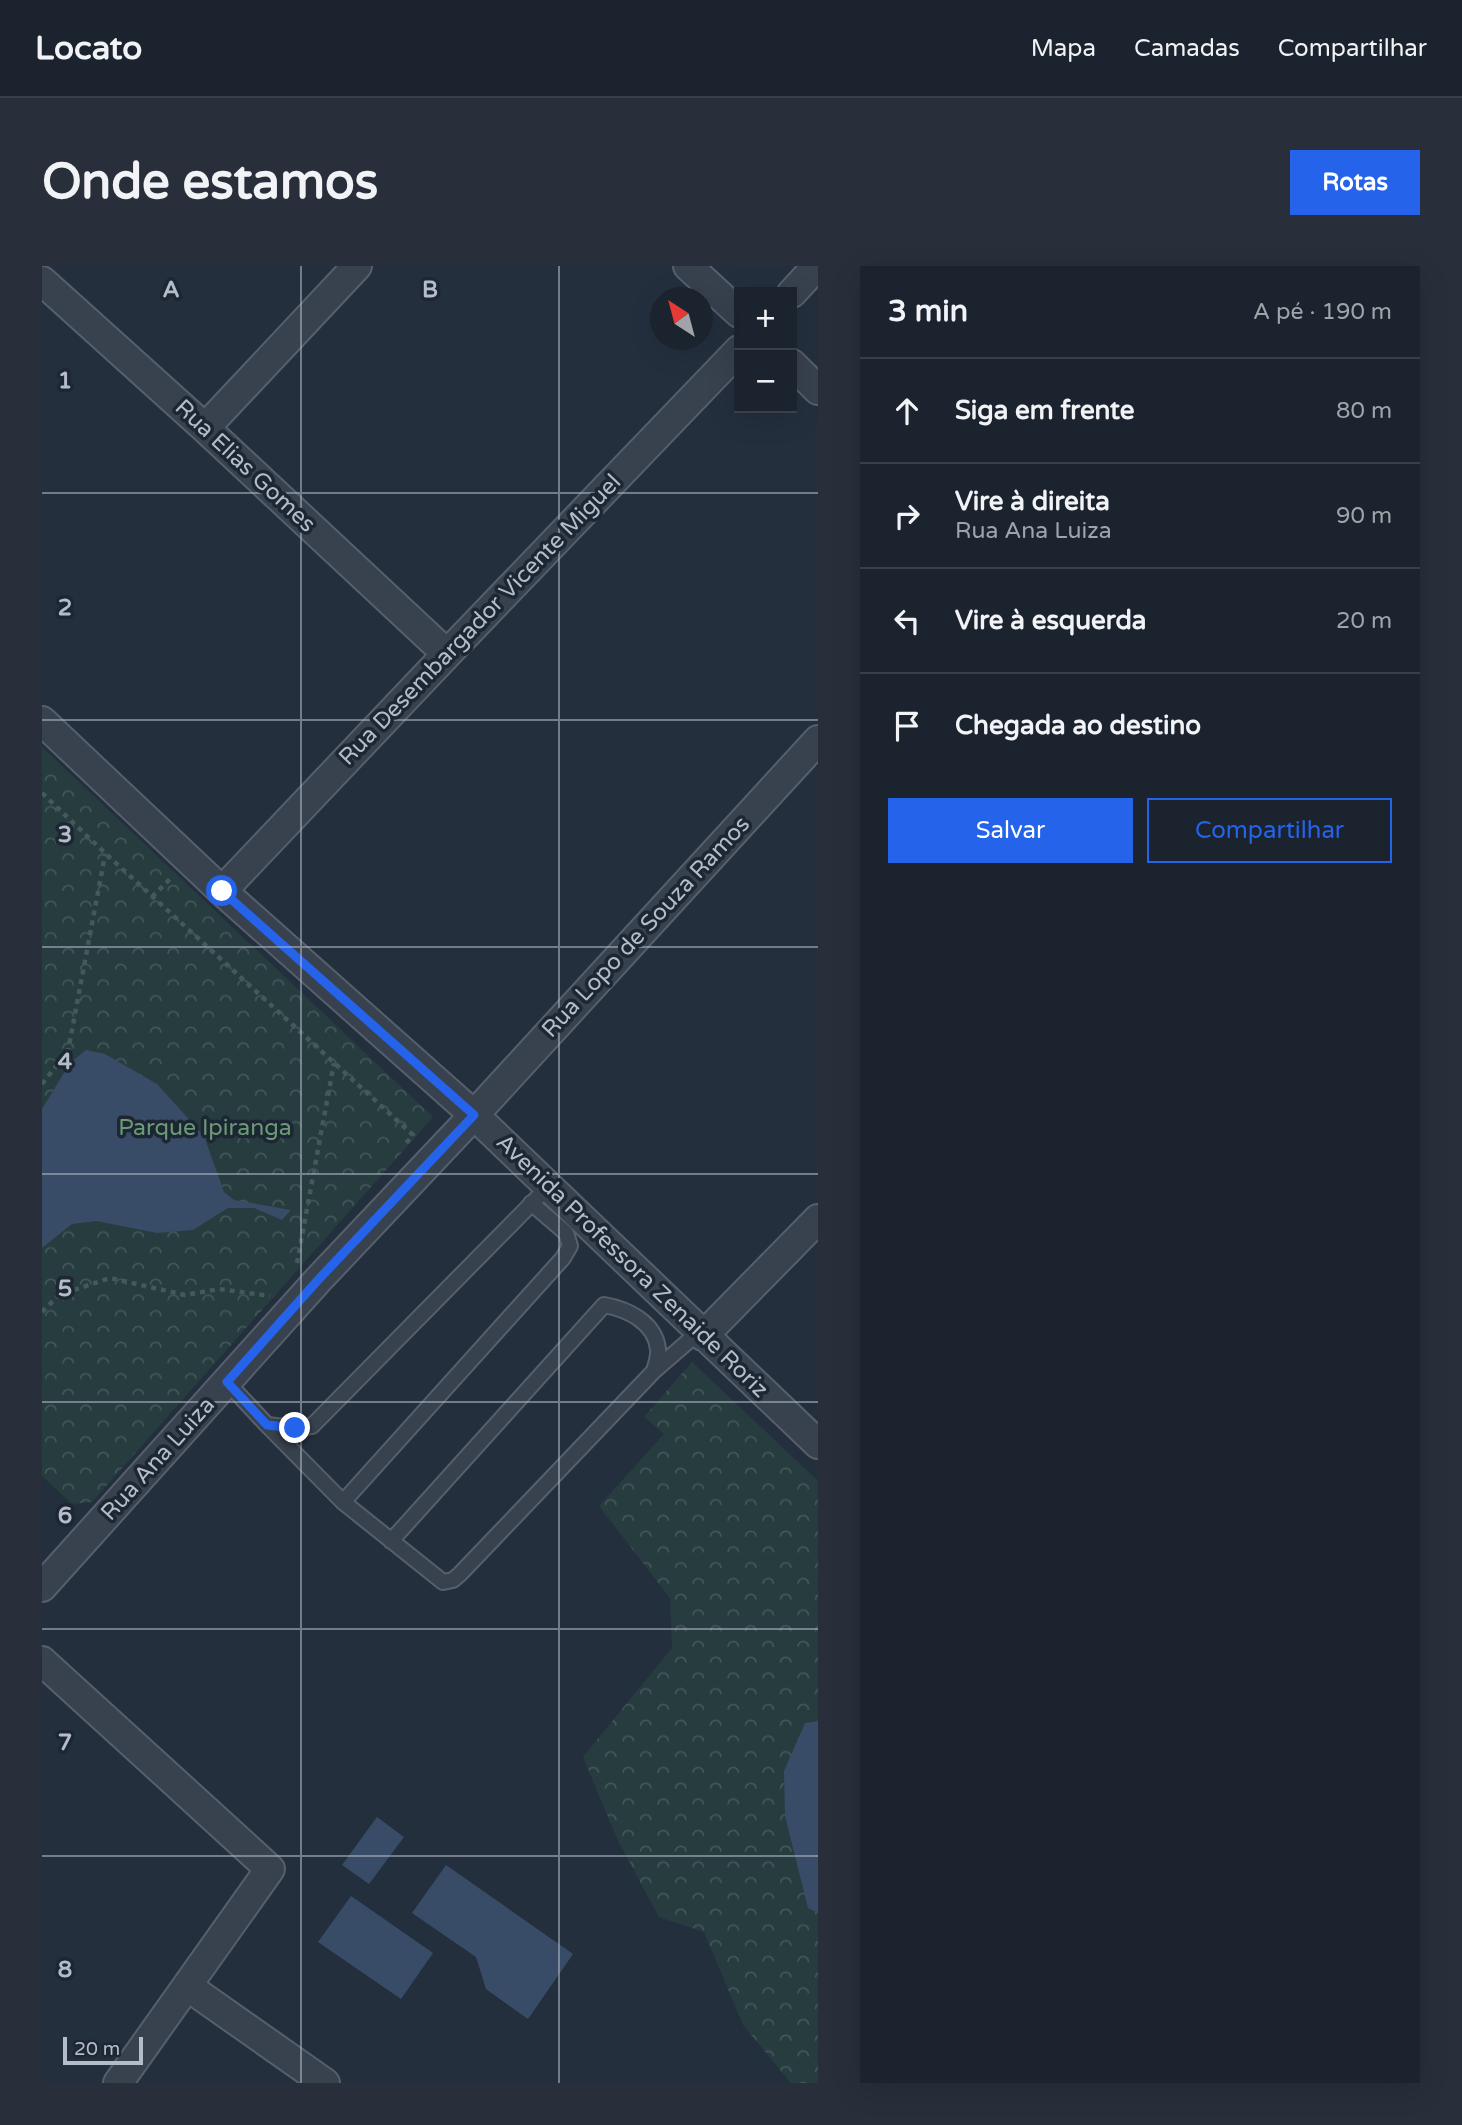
<!DOCTYPE html>
<html lang="pt">
<head>
<meta charset="utf-8">
<style>
	:root { --surface:#1b232e; --page:#282f3a; --text:#f1f3f6; --muted:#a0a4aa; --line:#39404a; --accent:#2563eb }
	body { margin:0; font-family:"Varela Round",sans-serif; background:var(--page); color:var(--text) }
	.controls { position:absolute; right:21px; top:21px; display:grid; overflow:hidden; border-radius:0px; box-shadow:0 7px 28px #0002 }
	.controls button { width:63px; height:63px; display:grid; place-items:center; padding:0; border:0; border-bottom:2px solid var(--line); background:var(--surface); color:var(--text); font:35px sans-serif }
	.compass { position:absolute; left:608px; top:21px; width:63px; height:63px; border-radius:50%; background:var(--surface); box-shadow:0 7px 28px #0002; rotate:324deg }
	.scale { position:absolute; left:21px; bottom:18px; width:80px; box-sizing:border-box; padding-left:7px; border:4px solid #b4bcc9; border-top:0; font-size:19px; line-height:24px; white-space:nowrap; color:#b4bcc9; -webkit-text-stroke:5px #1d2633; paint-order:stroke }
	.stop { position:absolute; width:21px; height:21px; margin:-16px; border:5px solid #2563eb; border-radius:50%; background:#fff }
	.stop.end { background:#2563eb; border-color:#fff; box-shadow:0 2px 7px #0008 }
	.list { margin:0; padding:0; list-style:none }
	h2 { display:flex; justify-content:space-between; align-items:center; height:91px; margin:0; padding:0 28px; font-size:30px }
	h2 small { font-size:23px; font-weight:400; color:var(--muted) }
	.list li { display:grid; grid-template-columns:46px 1fr auto; gap:21px; align-items:center; box-sizing:border-box; height:105px; padding:0 28px; border-top:2px solid var(--line) }
	.list b { display:block; font-size:26px; white-space:nowrap }
	.list p { margin:0; font-size:23px; white-space:nowrap; color:var(--muted) }
	.list em { font-size:23px; font-style:normal; color:var(--muted) }
	.actions { display:flex; gap:14px; padding:21px 28px }
	.actions a { flex:1; padding:16px 0; border:2px solid var(--accent); border-radius:0px; text-align:center; font-size:24px; color:var(--accent) }
	.actions .main { background:var(--accent); color:#fff }
	.icon { flex:none; width:38px; height:38px; fill:none; stroke:currentColor; stroke-width:2; stroke-linecap:round; stroke-linejoin:round }
	.map { position:relative; flex:none; width:776px; height:1817px; overflow:hidden; border-radius:0px }
	header { display:flex; align-items:center; gap:42px; box-sizing:border-box; height:98px; padding:0 35px; background:var(--surface); border-bottom:2px solid var(--line) }
	header strong { font-size:33px }
	nav { display:flex; gap:38px; margin-inline-start:auto; font-size:24px }
	.intro { display:flex; align-items:center; justify-content:space-between; box-sizing:border-box; height:168px; padding:0 42px }
	h1 { margin:0; font-size:49px }
	.button { padding:18px 32px; border-radius:0px; background:var(--accent); color:#fff; font-size:24px; font-weight:700 }
	main { display:flex; gap:42px; padding:0 42px }
	aside { flex:1; background:var(--surface); border-radius:0px; box-shadow:0 7px 28px #0002 }
	.map>svg:first-child { display:block }
	.forest { fill:url(#forest-crowns) }
	.water { fill:#394c67 }
	.lines { fill:none; stroke-linecap:round; stroke-linejoin:round }
	.lane-casing { stroke:#565f6c; stroke-width:18 }
	.street-casing { stroke:#565f6c; stroke-width:32 }
	.path { stroke:#44595c; stroke-width:4.5; stroke-dasharray:5 5; stroke-linecap:butt }
	.lane { stroke:#38414e; stroke-width:14 }
	.street { stroke:#38414e; stroke-width:28 }
	.route { stroke:#2563eb; stroke-width:9 }
	.grid { fill:none; stroke:#b4bcc9; stroke-width:2; stroke-opacity:0.55 }
	.labels { text-anchor:middle; dominant-baseline:central; stroke-width:7; stroke-linejoin:round; paint-order:stroke }
	.street-label { font-size:23px; fill:#b4bcc9; stroke:#1d2633 }
	.park-label { font-size:23px; fill:#6b9a76; stroke:#1d2633 }
	.grid-label { font-size:23px; text-anchor:middle; font-weight:bold; fill:#b4bcc9; stroke:#1d2633; stroke-width:7; stroke-linejoin:round; paint-order:stroke }
</style>
</head>
<body>
<header>
<strong>Locato</strong>
<nav><a>Mapa</a><a>Camadas</a><a>Compartilhar</a></nav>
</header>
<div class="intro"><h1>Onde estamos</h1><a class="button">Rotas</a></div>
<main>
<div class="map">
<svg width="776" height="1817" viewBox="0 0 776 1817">
	<defs>
		<pattern id="forest-crowns" width="20" height="18" patternUnits="userSpaceOnUse" patternTransform="scale(1.75)"><rect width="20" height="18" fill="#263c3f"/><path d="M2 6a3 3 0 1 1 6 0M12 15a3 3 0 1 1 6 0" fill="none" stroke="#435659"/></pattern>
	</defs>
	<rect width="100%" height="100%" fill="#242f3e"/>
	<path class="forest" d="M0,481L391,851L50,1236L30,1238L0,1210Z
		M650,1096L776,1215V1817H749L701,1759L662,1666L617,1651L576,1575L541,1491L630,1382L628,1332L557,1240L622,1168L602,1151Z"/>
	<path class="water" d="M44,784L63,788L115,818L162,870L182,926L192,934L249,944L240,954L212,942H186L151,964L115,967L54,955L30,958L0,982V843L28,797Z
		M776,1455V1647L766,1642L743,1550L742,1505L763,1457Z
		M335,1551L362,1571L327,1618L300,1599Z
		M404,1599L531,1688L486,1753L444,1723L434,1691L370,1647Z
		M309,1630L391,1687L359,1733L276,1676Z"/>
	<g class="lines">
		<g class="lane-casing">
			<path id="lane" d="M185,1116L225,1159L253,1162L270,1160L505,922
				M225,1159L301,1236L401,1316L411,1314L418,1308L612,1105L657,1066
				M301,1236L521,992L528,980L524,967L489,937
				M349,1275L562,1039C585,1043 613,1056 616,1083C617,1089 614,1098 612,1105"/>
		</g>
		<g class="street-casing">
			<path id="street" d="M646,0L697,47
				M0,15L163,162L405,388
				M750,27L775,0
				M750,98L776,124
				M163,162L315,0
				M0,455L180,625L432,849L776,1178
				M180,625L405,388L697,84
				M661,1070L776,953
				M0,1321L276,1014L432,849L776,474
				M0,1395L228,1603L76,1817
				M145,1720L283,1817"/>
		</g>
		<path class="path" d="M0,527L64,588L371,869L361,881
			M110,631L129,612
			M0,818L26,785L63,589
			M255,997L292,797
			M0,1046L17,1029L68,1012L143,1029L177,1023L228,1030"/>
		<use href="#lane" class="lane"/>
		<use href="#street" class="street"/>
	</g>
	<g class="lines">
		<path class="route" d="M180,625L432,849L276,1014L185,1116L225,1159L253,1162"/>
	</g>
	<path class="grid" d="M259,0V1817M517,0V1817M0,227H776M0,454H776M0,681H776M0,908H776M0,1136H776M0,1363H776M0,1590H776"/>
	<g class="labels">
		<g class="street-label">
			<text transform="translate(203 200) rotate(43)">Rua Elias Gomes</text>
			<text transform="translate(438 354) rotate(-46)">Rua Desembargador Vicente Miguel</text>
			<text transform="translate(604 661) rotate(-47)">Rua Lopo de Souza Ramos</text>
			<text transform="translate(590 1000) rotate(44)">Avenida Professora Zenaide Roriz</text>
			<text transform="translate(116 1193) rotate(-48)">Rua Ana Luiza</text>
		</g>
		<g class="park-label">
			<text x="163" y="862">Parque Ipiranga</text>
		</g>
	</g>
	<g class="grid-label">
		<text x="129" y="31">A</text>
		<text x="388" y="31">B</text>
		<text x="23" y="122">1</text>
		<text x="23" y="349">2</text>
		<text x="23" y="576">3</text>
		<text x="23" y="803">4</text>
		<text x="23" y="1030">5</text>
		<text x="23" y="1257">6</text>
		<text x="23" y="1484">7</text>
		<text x="23" y="1711">8</text>
	</g>
</svg>
<div class="controls">
<button>+</button>
<button>−</button>
</div>
<svg class="compass" viewBox="-18 -18 36 36"><path d="M0-13l5 13h-10z" fill="#e53935"/><path d="M0 13l5-13h-10z" fill="#a0a4aa"/></svg>
<div class="scale">20 m</div>
<div class="stop" style="left:180px;top:625px"></div>
<div class="stop end" style="left:253px;top:1162px"></div>
</div>
<aside>
<h2>3 min<small>A pé · 190 m</small></h2>
<ul class="list">
<li><svg class="icon" aria-label="ahead" viewBox="0 0 24 24"><path d="M12 20V5M6 11l6-6 6 6"/></svg><div><b>Siga em frente</b></div><em>80 m</em></li>
<li><svg class="icon" aria-label="right" viewBox="0 0 24 24"><path d="M7 20v-9h11M14 6l5 5-5 5"/></svg><div><b>Vire à direita</b><p>Rua Ana Luiza</p></div><em>90 m</em></li>
<li><svg class="icon" aria-label="left" viewBox="0 0 24 24"><path d="M17 20v-9H6M10 6l-5 5 5 5"/></svg><div><b>Vire à esquerda</b></div><em>20 m</em></li>
<li><svg class="icon" aria-label="arrive" viewBox="0 0 24 24"><path d="M6 21V4h12l-3 4 3 4H6"/></svg><div><b>Chegada ao destino</b></div></li>
</ul>
<div class="actions"><a class="main">Salvar</a><a>Compartilhar</a></div>
</aside>
</main>
</body>
</html>
